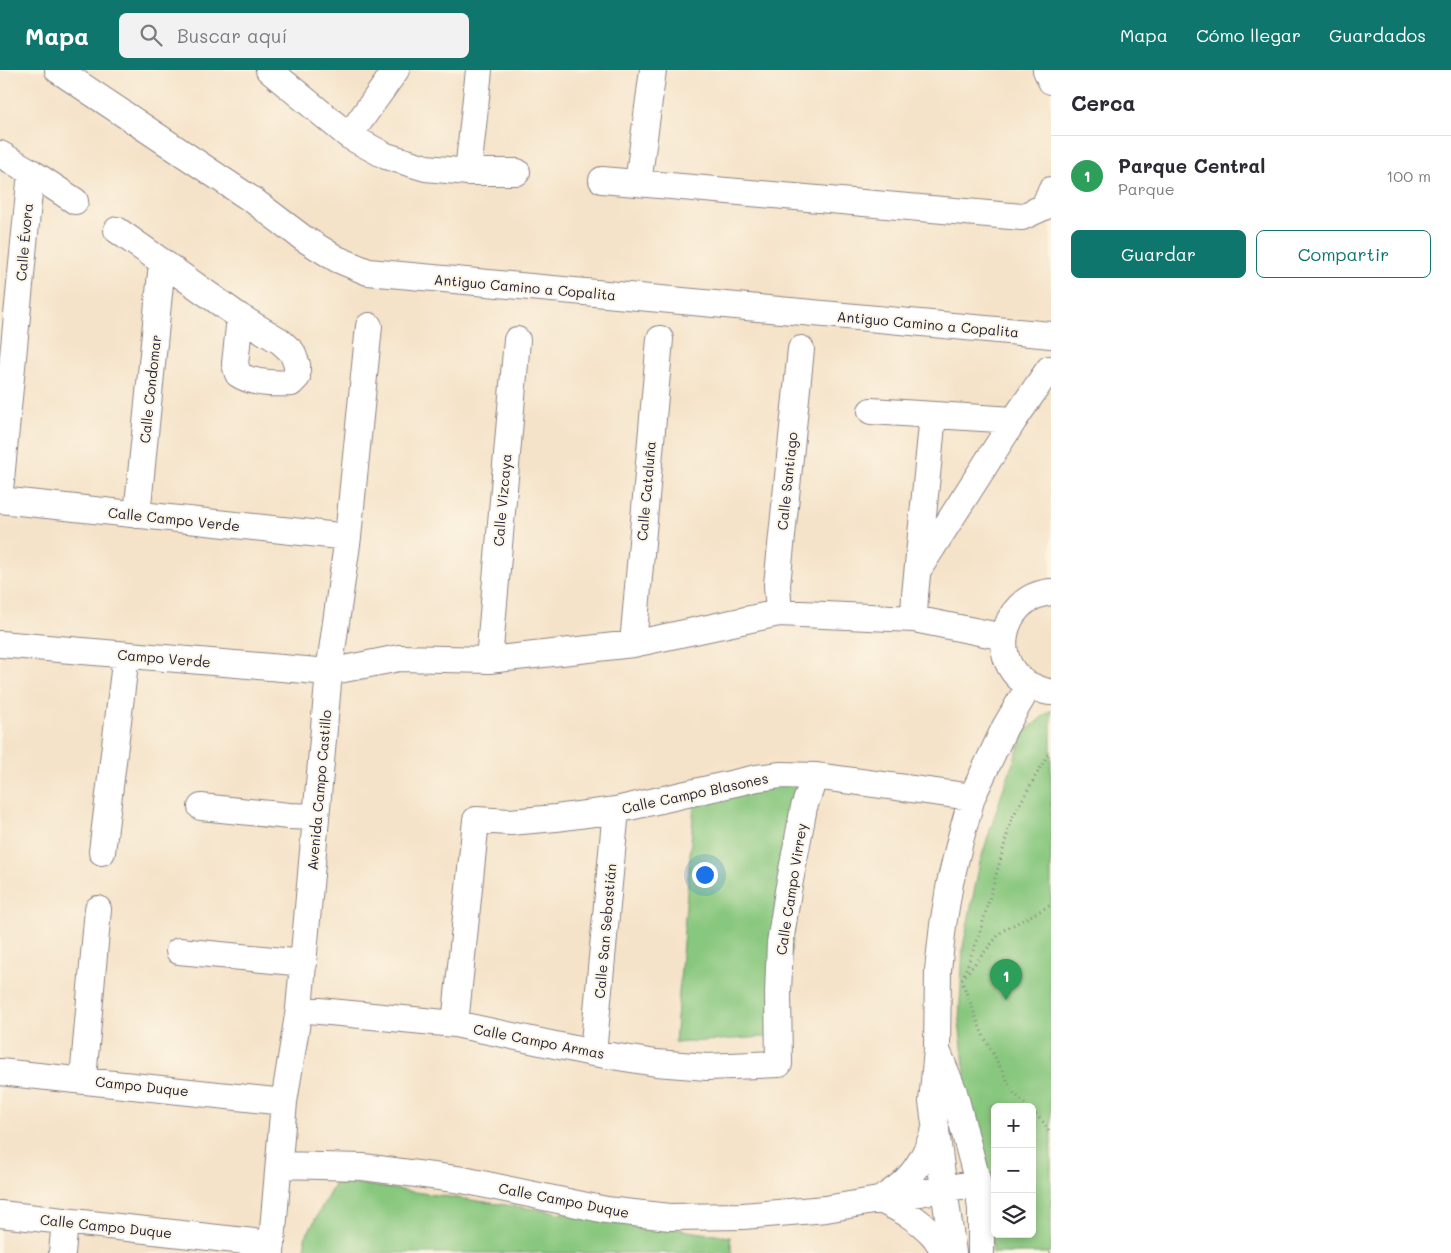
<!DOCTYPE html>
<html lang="es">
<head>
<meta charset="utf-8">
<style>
	:root { --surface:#fff; --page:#f2f2f3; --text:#2b2b33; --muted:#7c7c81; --line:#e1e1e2; --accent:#0f766e }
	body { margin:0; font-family:Mali,sans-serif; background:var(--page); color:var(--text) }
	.controls { position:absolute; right:15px; bottom:15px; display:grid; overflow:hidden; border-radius:8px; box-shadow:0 2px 8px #0003 }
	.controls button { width:45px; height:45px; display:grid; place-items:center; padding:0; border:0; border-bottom:1px solid var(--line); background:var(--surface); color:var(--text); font:25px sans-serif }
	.you { position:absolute; left:704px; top:804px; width:18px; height:18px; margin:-12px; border:4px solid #fff; border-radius:50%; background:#1a73e8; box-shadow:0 0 0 8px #1a73e833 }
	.badge { display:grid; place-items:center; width:32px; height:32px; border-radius:50%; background:var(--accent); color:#fff; font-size:16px; font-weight:700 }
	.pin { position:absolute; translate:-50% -41px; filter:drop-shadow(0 1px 2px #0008) }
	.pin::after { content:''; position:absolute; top:26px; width:18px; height:15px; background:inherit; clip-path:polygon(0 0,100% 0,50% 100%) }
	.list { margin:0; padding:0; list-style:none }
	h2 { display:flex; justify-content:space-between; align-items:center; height:65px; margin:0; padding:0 20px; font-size:21px }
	h2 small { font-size:16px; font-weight:400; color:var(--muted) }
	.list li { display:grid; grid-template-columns:32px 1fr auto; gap:15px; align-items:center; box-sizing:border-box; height:80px; padding:0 20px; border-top:1px solid var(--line) }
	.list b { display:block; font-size:19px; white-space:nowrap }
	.list p { margin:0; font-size:16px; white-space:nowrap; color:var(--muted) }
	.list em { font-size:16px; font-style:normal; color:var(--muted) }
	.actions { display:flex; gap:10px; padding:15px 20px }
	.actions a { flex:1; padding:11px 0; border:1px solid var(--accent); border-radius:8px; text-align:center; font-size:18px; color:var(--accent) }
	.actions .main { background:var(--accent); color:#fff }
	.icon { flex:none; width:28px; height:28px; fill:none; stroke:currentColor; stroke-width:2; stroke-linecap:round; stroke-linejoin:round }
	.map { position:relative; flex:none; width:1051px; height:1183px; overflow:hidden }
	header { display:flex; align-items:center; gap:30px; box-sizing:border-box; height:70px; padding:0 25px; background:var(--accent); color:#fff }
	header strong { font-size:24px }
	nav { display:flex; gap:28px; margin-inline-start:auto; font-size:18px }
	.search { width:350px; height:45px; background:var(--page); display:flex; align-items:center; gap:12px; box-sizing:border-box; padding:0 18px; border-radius:8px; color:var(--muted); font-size:19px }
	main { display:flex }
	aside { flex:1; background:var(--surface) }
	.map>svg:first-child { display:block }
	.green { fill:#88c77e; stroke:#55745c; fill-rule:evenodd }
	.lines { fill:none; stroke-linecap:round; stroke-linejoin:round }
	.minor-casing { stroke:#8c8282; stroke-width:28 }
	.path { stroke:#8c8282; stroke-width:3; stroke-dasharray:1 4; stroke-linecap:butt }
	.minor { stroke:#fff; stroke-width:26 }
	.labels { text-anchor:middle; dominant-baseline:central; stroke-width:4; stroke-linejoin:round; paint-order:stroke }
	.street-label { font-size:14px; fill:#22223b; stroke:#fcf5e5 }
</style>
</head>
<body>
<header>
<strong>Mapa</strong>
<div class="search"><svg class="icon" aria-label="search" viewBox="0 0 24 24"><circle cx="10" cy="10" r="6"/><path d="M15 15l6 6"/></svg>Buscar aquí</div>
<nav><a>Mapa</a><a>Cómo llegar</a><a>Guardados</a></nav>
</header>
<main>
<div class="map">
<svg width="1051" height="1183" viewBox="0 0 1051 1183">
	<rect width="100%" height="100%" fill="#fcf5e5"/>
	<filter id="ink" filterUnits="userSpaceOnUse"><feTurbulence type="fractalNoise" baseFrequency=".02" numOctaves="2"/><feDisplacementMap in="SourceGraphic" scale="10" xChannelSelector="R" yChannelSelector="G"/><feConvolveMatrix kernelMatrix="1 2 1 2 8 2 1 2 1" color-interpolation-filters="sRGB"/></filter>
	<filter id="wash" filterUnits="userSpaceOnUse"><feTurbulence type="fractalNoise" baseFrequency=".0096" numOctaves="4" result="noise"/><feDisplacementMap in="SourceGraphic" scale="20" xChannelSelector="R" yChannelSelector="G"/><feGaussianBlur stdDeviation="1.12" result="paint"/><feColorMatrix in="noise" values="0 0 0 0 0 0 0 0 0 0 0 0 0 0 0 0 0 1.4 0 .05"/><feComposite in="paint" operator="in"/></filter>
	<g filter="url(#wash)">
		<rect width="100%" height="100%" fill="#f5e3c9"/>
		<path class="green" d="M1051,640V1183H992L993,1129L986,1090L968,1030L959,951L963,877L980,792L1004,717L1025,661ZM995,1037H1032V1164H995Z
			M815,706L779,966L675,973L695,722Z
			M335,1113L359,1114L730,1167L732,1183H305V1168Z"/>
	</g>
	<g filter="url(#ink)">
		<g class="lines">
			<g class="minor-casing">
				<path id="minor" d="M58,0L254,131L303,168L337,189L368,202L1051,265
					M269,0L349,66L386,86L426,98L468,102H517
					M1046,0L1051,11
					M349,66L396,0
					M0,84L31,102L75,131
					M468,102L479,0
					M602,110L1022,147L1044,137L1051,120
					M638,113L653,0
					M117,160L240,247L280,271L292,282L297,295V307L291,313C274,314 252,314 238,304L235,294L240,247
					M871,341L1014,350
					M0,420L31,102
					M0,430L348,467
					M137,445L162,193
					M918,500L1014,350L1049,299
					M1051,522C998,527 986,600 1036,618C1041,620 1046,622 1051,622
					M779,543L777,515L801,279
					M914,549L915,525L933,345
					M0,574L329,602L399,588L489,590L633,574L779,543L914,549L1004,567
					M633,574L660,269
					M489,590L517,270
					M201,737L289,746L316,747
					M102,782L126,585
					M179,881L304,893
					M299,939L455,954L593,983L656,993L707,997L779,994L778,923L780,873L788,821L804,737L815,706
					M455,954L476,750L510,752L556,748L616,740L757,708L781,705L815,706L972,727
					M593,983L616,740
					M939,985L954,1022L978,1113L981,1140V1183
					M0,1002L284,1032
					M83,1009L98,839
					M279,1095L363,1097L463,1110L606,1140L670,1147L743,1146L826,1139L978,1113
					M884,1127C892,1122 902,1115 909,1107C922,1093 929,1075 936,1057
					M880,1130C900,1139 919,1149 934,1166C938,1171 941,1177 945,1183
					M0,1144L272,1174
					M62,1183L65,1151
					M271,1183L284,1032L299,939L329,602L348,467L369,256
					M953,1183L932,1032L937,980L938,900L943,855L950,813L961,767L972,727L1005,657L1029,616"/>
			</g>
			<path class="path" d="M964,904L980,862L1012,748L1048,684H1051
				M962,909L1002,861L1051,835
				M963,914L982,963L1014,1023L1028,1037
				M1032,1041L1043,1052L1051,1064
				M1050,1183L1051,1182"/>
			<use href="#minor" class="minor"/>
		</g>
	</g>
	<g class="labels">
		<g class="street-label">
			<text transform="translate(24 172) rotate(-85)">Calle Évora</text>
			<text transform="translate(525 217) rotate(5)">Antiguo Camino a Copalita</text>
			<text transform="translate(928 254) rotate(5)">Antiguo Camino a Copalita</text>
			<text transform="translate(150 319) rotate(-84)">Calle Condomar</text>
			<text transform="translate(787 411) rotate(-84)">Calle Santiago</text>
			<text transform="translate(646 421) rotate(-85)">Calle Cataluña</text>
			<text transform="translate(502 430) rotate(-85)">Calle Vizcaya</text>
			<text transform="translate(174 449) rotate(6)">Calle Campo Verde</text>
			<text transform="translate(164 588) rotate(5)">Campo Verde</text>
			<text transform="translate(319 720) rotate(-85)">Avenida Campo Castillo</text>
			<text transform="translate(695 723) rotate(-12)">Calle Campo Blasones</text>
			<text transform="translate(791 819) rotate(-81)">Calle Campo Virrey</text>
			<text transform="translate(605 861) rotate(-85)">Calle San Sebastián</text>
			<text transform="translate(539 971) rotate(11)">Calle Campo Armas</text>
			<text transform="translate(142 1016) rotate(6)">Campo Duque</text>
			<text transform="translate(564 1130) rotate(11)">Calle Campo Duque</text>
			<text transform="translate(106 1156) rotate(6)">Calle Campo Duque</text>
		</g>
	</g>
</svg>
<div class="controls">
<button>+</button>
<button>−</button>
<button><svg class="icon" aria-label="layers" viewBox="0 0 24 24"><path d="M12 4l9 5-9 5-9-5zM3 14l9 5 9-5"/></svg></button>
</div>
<div class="you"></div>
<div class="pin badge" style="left:1006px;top:930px;background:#2e9e5b">1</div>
</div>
<aside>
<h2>Cerca<small></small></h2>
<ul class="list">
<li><span class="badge" style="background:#2e9e5b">1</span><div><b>Parque Central</b><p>Parque</p></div><em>100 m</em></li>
</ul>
<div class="actions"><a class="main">Guardar</a><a>Compartir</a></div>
</aside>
</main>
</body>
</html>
